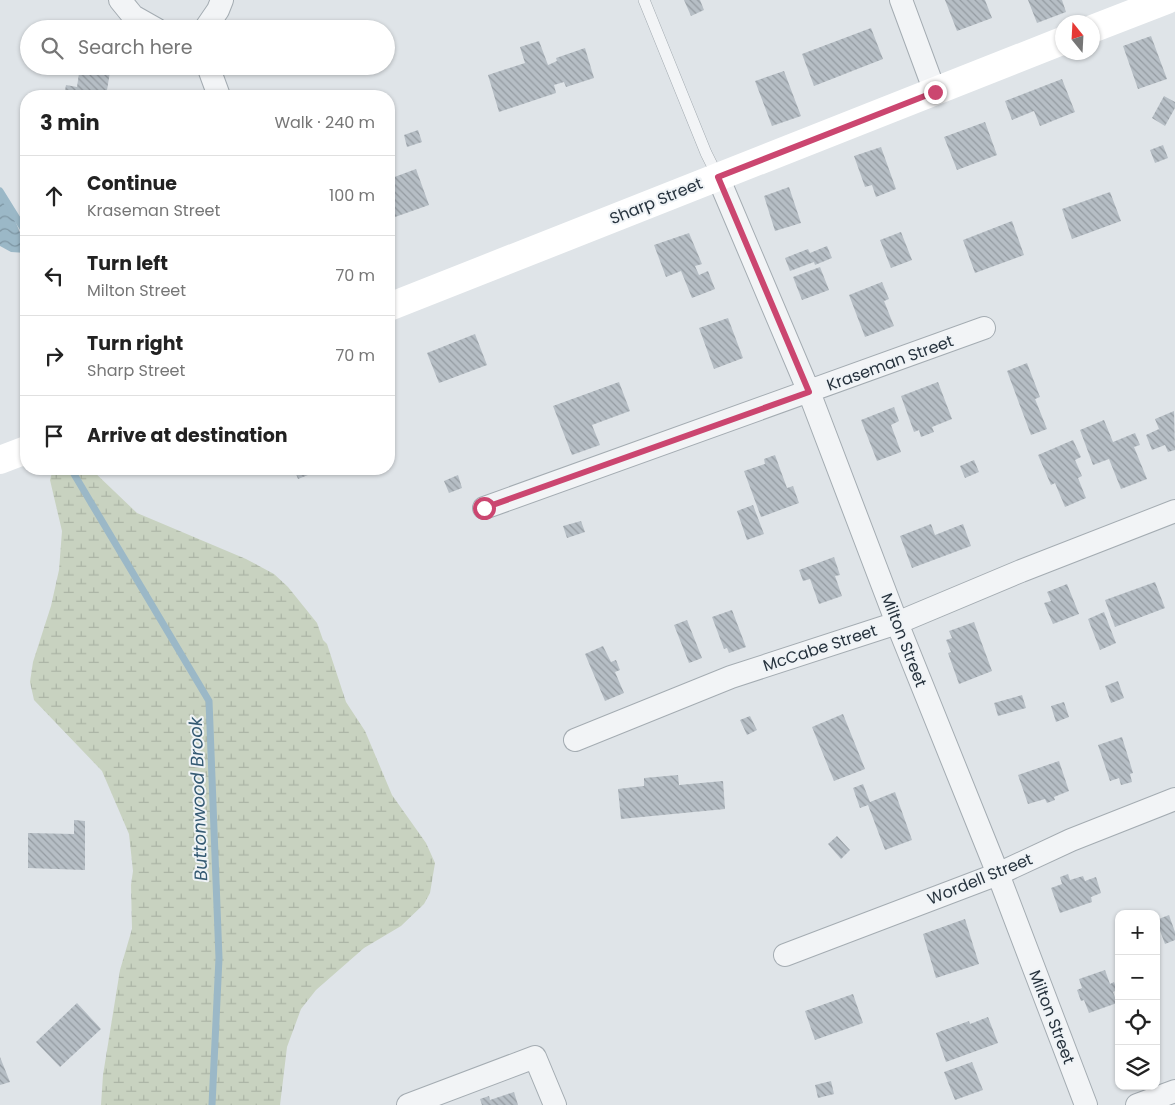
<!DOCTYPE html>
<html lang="en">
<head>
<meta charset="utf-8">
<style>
	:root { --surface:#fff; --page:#f6f6f6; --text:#222; --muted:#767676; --line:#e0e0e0 }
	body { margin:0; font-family:Poppins,sans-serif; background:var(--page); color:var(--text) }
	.controls { position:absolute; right:15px; bottom:15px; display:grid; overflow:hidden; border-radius:10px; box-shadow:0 1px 4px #0004 }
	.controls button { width:45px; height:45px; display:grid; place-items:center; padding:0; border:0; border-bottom:1px solid var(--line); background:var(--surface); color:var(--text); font:25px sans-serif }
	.compass { position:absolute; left:1055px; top:15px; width:45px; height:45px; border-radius:50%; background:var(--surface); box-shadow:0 1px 4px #0004; rotate:342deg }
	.stop { position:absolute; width:15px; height:15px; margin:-11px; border:4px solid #cb4670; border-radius:50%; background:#fff }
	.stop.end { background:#cb4670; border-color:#fff; box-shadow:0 1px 5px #0008 }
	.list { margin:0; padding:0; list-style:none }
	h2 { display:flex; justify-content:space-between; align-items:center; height:65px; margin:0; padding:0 20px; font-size:21px }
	h2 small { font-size:16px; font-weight:400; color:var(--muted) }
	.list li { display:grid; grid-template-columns:32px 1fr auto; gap:15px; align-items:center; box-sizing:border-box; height:80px; padding:0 20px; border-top:1px solid var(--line) }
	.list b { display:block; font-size:19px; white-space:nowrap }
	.list p { margin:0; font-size:16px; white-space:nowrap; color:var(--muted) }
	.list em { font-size:16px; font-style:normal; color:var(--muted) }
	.icon { flex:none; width:28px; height:28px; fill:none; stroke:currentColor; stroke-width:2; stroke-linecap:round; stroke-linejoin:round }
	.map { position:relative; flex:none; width:1175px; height:1105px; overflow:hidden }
	.search { position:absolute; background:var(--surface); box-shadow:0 1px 4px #0004; left:20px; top:20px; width:375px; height:55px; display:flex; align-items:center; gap:12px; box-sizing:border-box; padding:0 18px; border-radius:28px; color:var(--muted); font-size:19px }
	.panel { position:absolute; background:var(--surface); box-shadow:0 1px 4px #0004; left:20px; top:90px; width:375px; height:385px; border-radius:20px }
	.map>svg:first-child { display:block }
	.wetland { fill:url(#wetland-marsh) }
	.water { fill:url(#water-waves) }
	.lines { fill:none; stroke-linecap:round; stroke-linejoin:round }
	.stream { stroke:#9bb8c7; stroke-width:7 }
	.building { fill:url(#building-back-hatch) }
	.lane-casing { stroke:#a4acb2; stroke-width:12 }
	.street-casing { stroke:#a4acb2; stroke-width:24 }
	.lane { stroke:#f2f4f6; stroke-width:11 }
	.street { stroke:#f2f4f6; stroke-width:22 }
	.secondary { stroke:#fff; stroke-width:28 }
	.route { stroke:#cb4670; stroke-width:6 }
	.labels { text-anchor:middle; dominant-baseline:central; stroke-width:4; stroke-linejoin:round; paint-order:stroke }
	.street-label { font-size:16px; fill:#28343f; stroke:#eff3f6 }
	.water-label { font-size:18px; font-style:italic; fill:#335972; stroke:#eff3f6 }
</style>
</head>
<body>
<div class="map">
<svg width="1175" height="1105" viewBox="0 0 1175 1105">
	<defs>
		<pattern id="wetland-marsh" width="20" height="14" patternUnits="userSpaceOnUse" patternTransform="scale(1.25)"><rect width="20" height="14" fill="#c8d2c0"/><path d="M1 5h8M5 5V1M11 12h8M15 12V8" fill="none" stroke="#acb5a6"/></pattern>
		<pattern id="water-waves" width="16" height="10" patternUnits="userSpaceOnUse" patternTransform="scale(1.25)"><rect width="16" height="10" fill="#9bb8c7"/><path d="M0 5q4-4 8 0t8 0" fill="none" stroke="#7e96a3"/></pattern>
		<pattern id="building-back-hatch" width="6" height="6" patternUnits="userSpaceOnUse" patternTransform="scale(1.25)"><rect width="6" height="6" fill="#b6bec5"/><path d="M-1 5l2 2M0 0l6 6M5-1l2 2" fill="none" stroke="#949ba1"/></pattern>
	</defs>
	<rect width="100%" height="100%" fill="#dfe4e8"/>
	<path class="wetland" d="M53,469H91L137,513L246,559L274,574L288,587L317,623L323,640L327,644L346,702L365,731L392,795L426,843L435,863L430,893L424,904L401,926L364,948L316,990L301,1009L287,1047L280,1105H101L103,1075L120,970L132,929L131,885L133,871L129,834L102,771L34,700L30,682L33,662L51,606L59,570L62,531L50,480Z"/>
	<path class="water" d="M0,196L9,206L26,247V253L11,252L0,246Z"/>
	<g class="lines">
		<path class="stream" d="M0,191L26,233
			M71,469L209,701L219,958L212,1105"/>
	</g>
	<path class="building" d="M684,0H700L704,10L691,16Z
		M945,0H985L992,18L957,31Z
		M1028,0H1062L1066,12L1037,23Z
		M871,28L883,59L814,86L802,54Z
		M1151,36L1167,79L1138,89L1123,46Z
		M539,41L548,65L557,61L556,58L585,48L594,78L566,87L564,82L554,85L556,93L499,112L488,75L525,63L520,47Z
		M80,66H111L106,96H64L66,85L77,87Z
		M784,71L801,116L772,126L755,81Z
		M1062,79L1075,112L1040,126L1034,111L1012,120L1005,101Z
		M1164,96L1175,102V108L1165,126L1152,118Z
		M985,122L997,155L957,170L944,137Z
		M418,130L422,142L407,147L404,135Z
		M1163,145L1168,158L1155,163L1150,150Z
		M881,147L896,189L876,197L872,185L865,187L854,156Z
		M416,169L429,205L395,217L390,205H389V179Z
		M789,187L801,223L775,231L764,196Z
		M1110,192L1121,221L1072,239L1062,209Z
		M1012,221L1024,255L975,273L963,240Z
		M901,232L912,260L891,268L880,240Z
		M689,233L702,264L695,266L699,275L708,271L715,289L692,298L681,271L666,277L654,245Z
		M827,246L832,258L815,265L814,262L790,271L785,258L808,249L810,253Z
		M820,267L829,290L802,300L793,277Z
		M882,282L889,299L884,301L894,326L865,337L849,295Z
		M728,318L743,358L714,369L699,328Z
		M475,334L487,365L439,383L427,353Z
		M1027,363L1040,397L1035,399L1047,429L1031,435L1007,371Z
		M619,382L630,411L592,425L600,445L572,455L553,406Z
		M938,382L952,419L932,427L934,432L921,437L919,430L914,432L901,396Z
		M894,407L899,421L891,425L901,452L877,461L861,420Z
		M1174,411L1175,450L1168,452L1165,445L1152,450L1146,435L1159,429L1155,419Z
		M1104,420L1113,442L1135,433L1140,445L1134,447L1147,479L1121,489L1109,459L1093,465L1080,430Z
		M1073,440L1081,457L1075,460L1082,476L1078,478L1086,498L1065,507L1055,483L1051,485L1038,455Z
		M775,455L787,488L793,486L799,503L761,517L744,471L765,464L764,459Z
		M974,460L979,472L965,478L960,466Z
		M294,469H318V471L298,479Z
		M458,475L462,488L449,493L444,481Z
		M753,505L764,534L747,540L737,511Z
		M581,521L585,532L567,538L563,526Z
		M931,524L935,535L963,524L971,546L912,568L900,536Z
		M834,557L840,575L835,576L842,596L819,604L810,579L803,581L799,570Z
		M1155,582L1165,608L1115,627L1105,600Z
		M1067,584L1079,614L1053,624L1044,603L1051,601L1047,592Z
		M732,610L746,647L729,653L727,648L724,649L712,617Z
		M1104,612L1116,643L1100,650L1088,619Z
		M687,620L702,658L689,663L674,625Z
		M974,622L992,671L959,684L948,653L951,652L946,640L952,638L949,631Z
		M603,646L611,662L616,660L620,670L615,672L624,693L605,701L585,654Z
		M1118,681L1124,698L1111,703L1105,686Z
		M1022,695L1026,708L998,716L994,703Z
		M1064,702L1069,717L1056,722L1051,706Z
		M843,714L865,769L834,781L812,727Z
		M750,716L757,730L747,735L740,720Z
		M1122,737L1133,773L1130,774L1132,782L1121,785L1119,778L1110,781L1098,745Z
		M1059,761L1069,791L1054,797L1055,800L1047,803L1045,799L1028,804L1018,775Z
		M678,775L679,785L723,781L725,809L621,819L618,789L644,786V778Z
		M863,784L870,802L895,792L912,840L885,850L868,805L860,808L853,788Z
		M74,820L85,821V870L28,868V833L74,834Z
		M837,836L850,850L841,859L828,844Z
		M1068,874L1070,880L1083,876L1085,881L1096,877L1101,893L1091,897L1092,902L1060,913L1051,888L1062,884L1060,877Z
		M1169,915L1175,932V940L1165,944L1156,920Z
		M965,919L979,964L936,978L923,934Z
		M1105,970L1110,984L1114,982L1117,990L1113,992L1117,1003L1089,1013L1084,1000L1081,1001L1077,990L1082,988L1079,979Z
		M853,994L863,1023L815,1040L805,1011Z
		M77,1003L101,1029L60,1067L36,1042Z
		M988,1017L998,1043L946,1062L936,1033L969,1021L970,1024Z
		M0,1057L10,1082L0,1085Z
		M972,1062L983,1090L955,1100L944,1072Z
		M831,1081L834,1094L818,1098L815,1085Z
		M514,1092L518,1105H482L480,1099L489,1096L490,1100Z"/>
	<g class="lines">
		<g class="lane-casing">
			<path id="lane" d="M644,0L706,153L718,177"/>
		</g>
		<g class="street-casing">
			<path id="street" d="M120,0L133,16L156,29
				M901,0L935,92
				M205,29L218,10L222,0
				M208,66L219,96
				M718,177L809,392L897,623L998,874L1086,1105
				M484,508L984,328
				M575,740L731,677L897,623L1021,571L1175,511
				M785,955L998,874L1071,840L1175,799
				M408,1105L535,1057L555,1105
				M1137,1105L1175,1091"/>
		</g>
		<use href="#lane" class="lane"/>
		<use href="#street" class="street"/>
		<path class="secondary" d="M1092,29L1167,0
			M389,307L1062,41
			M0,460L26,450"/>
	</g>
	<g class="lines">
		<path class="route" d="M484,508L809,392L718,177L935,92"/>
	</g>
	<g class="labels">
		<g class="street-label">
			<text transform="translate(656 201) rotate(-22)">Sharp Street</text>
			<text transform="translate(890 363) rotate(-20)">Kraseman Street</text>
			<text transform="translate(904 640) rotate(69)">Milton Street</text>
			<text transform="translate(820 648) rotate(-18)">McCabe Street</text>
			<text transform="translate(980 879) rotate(-22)">Wordell Street</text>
			<text transform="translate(1052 1017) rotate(69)">Milton Street</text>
		</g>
		<g class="water-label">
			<text transform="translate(198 799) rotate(-92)">Buttonwood Brook</text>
		</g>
	</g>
</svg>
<div class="controls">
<button>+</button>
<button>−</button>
<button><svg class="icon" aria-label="locate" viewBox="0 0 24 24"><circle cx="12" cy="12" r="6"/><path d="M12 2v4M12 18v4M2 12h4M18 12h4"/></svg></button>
<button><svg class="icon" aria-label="layers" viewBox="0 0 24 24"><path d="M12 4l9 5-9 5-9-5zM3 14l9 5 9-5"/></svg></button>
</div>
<svg class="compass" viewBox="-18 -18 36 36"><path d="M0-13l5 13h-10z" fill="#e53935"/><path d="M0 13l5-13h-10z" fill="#767676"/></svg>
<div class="stop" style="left:484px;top:508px"></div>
<div class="stop end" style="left:935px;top:92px"></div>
<div class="search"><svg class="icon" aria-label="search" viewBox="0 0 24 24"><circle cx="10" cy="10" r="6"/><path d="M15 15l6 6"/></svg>Search here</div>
<section class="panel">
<h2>3 min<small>Walk · 240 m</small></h2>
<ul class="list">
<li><svg class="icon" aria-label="ahead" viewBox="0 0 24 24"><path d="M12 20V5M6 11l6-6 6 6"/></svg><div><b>Continue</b><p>Kraseman Street</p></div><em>100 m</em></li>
<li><svg class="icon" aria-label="left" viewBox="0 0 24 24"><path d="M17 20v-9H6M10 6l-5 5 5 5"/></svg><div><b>Turn left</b><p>Milton Street</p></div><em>70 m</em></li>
<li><svg class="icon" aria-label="right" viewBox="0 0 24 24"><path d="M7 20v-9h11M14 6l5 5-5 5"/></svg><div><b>Turn right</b><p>Sharp Street</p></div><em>70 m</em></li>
<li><svg class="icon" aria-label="arrive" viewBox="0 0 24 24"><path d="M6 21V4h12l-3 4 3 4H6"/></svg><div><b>Arrive at destination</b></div></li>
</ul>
</section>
</div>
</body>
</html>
